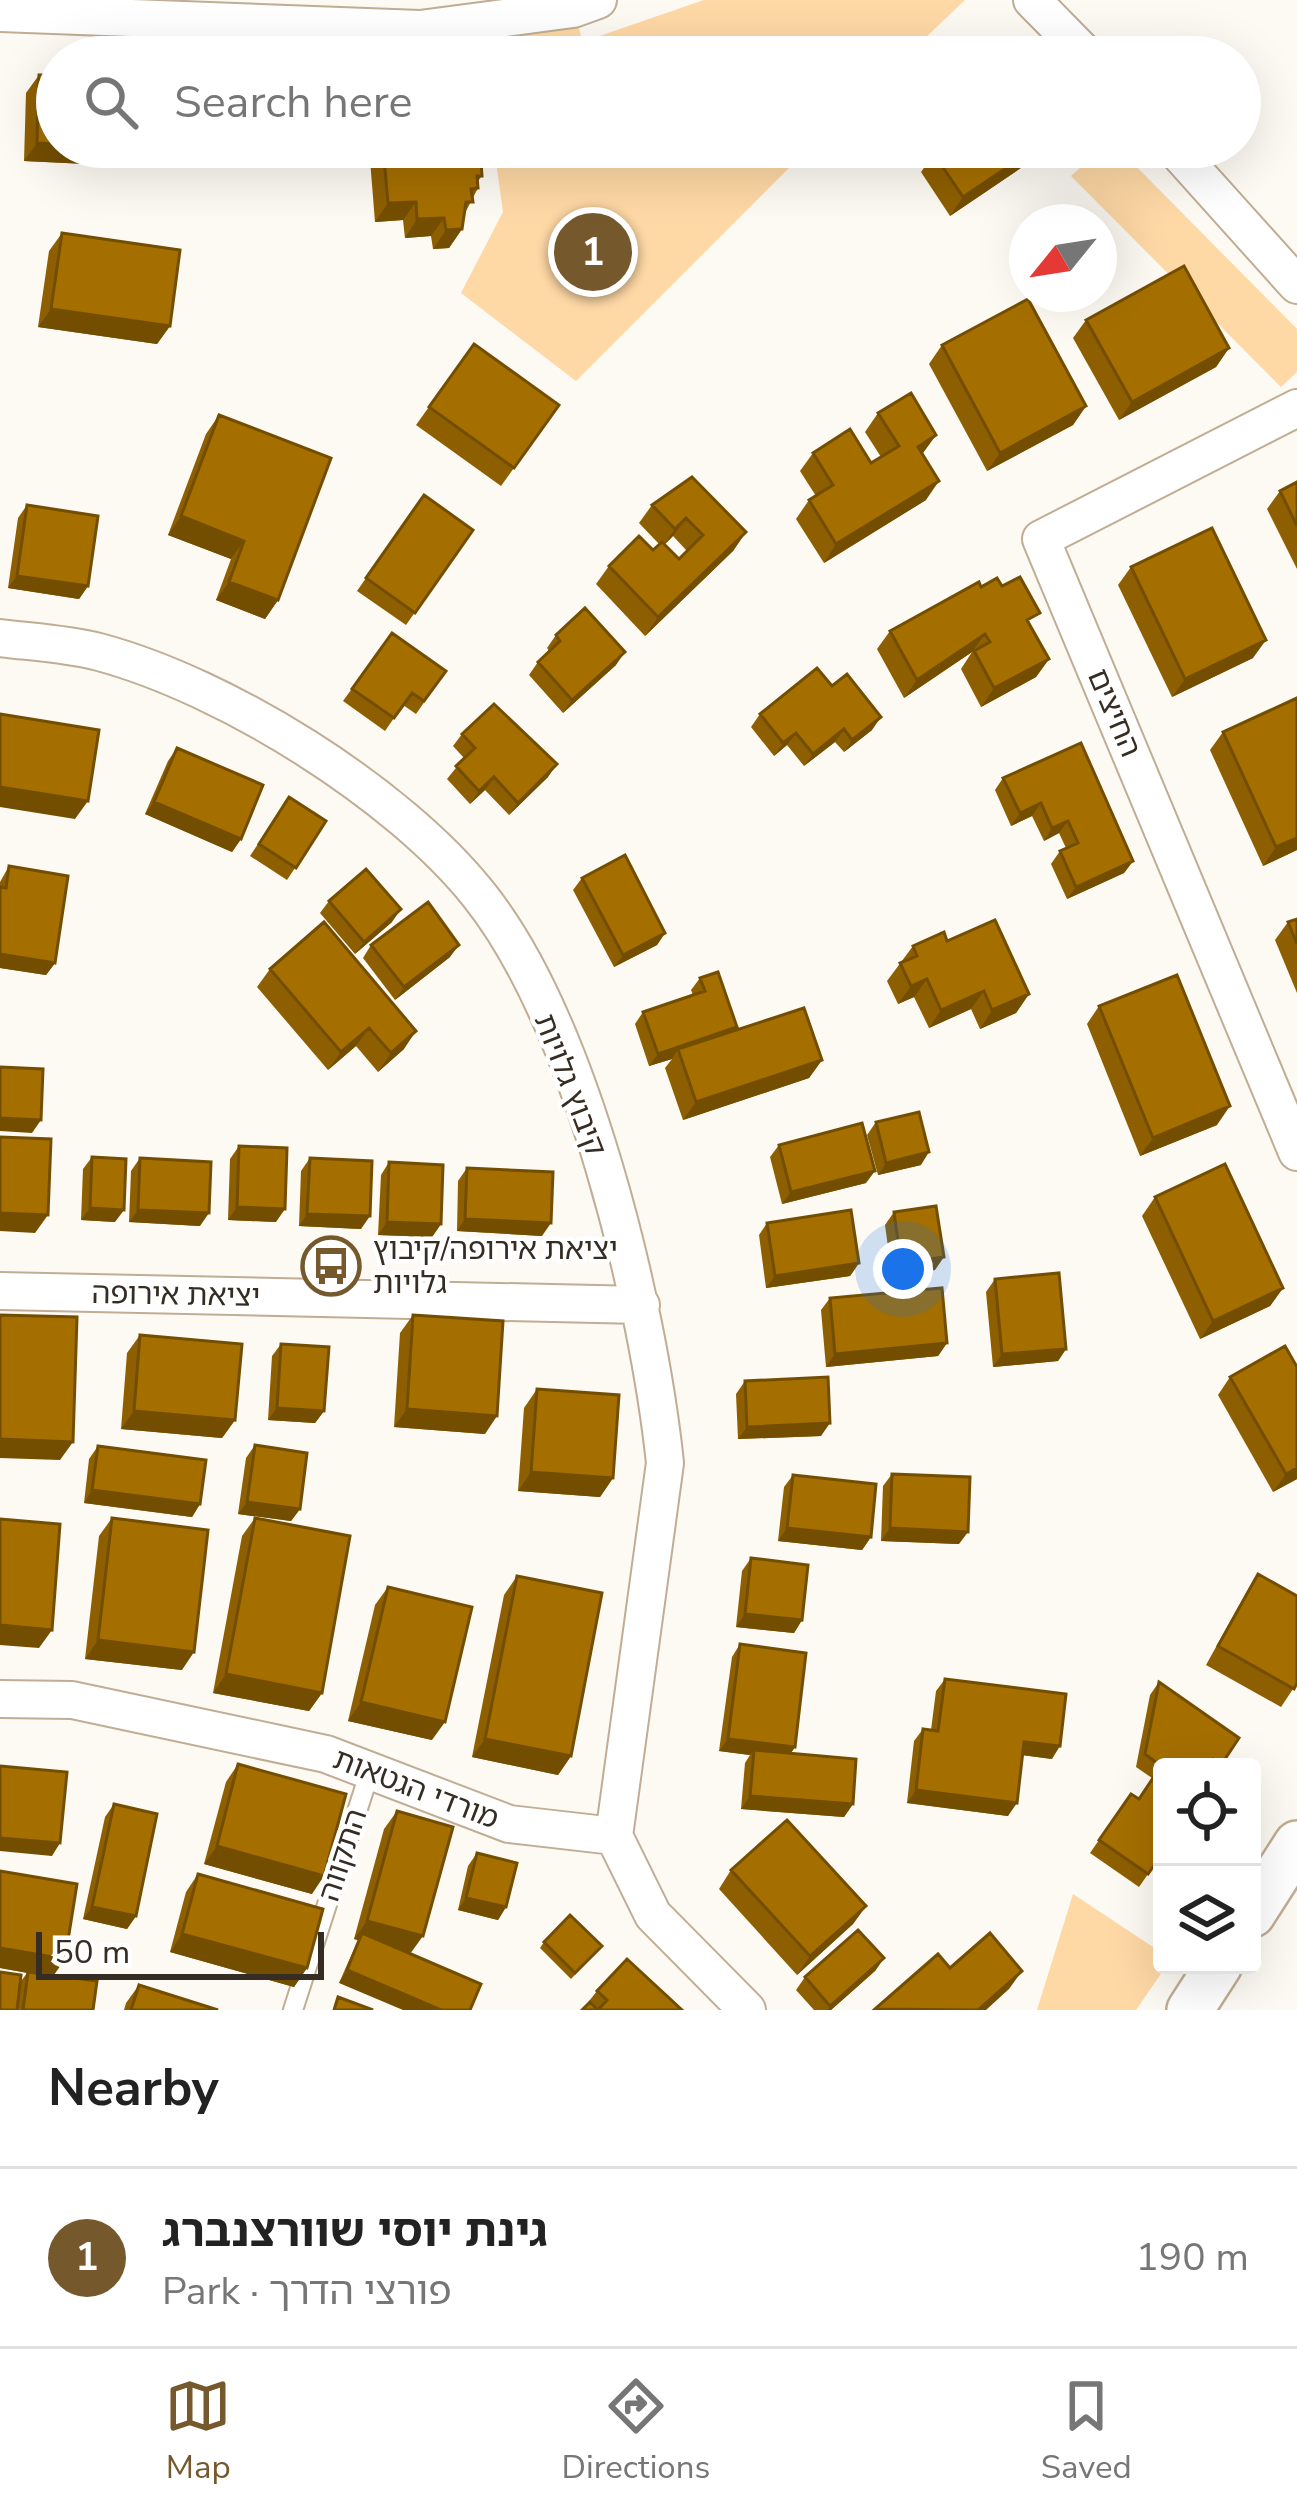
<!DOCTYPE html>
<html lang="en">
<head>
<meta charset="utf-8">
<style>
	:root { --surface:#fff; --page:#f2f2f2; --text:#222; --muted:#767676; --line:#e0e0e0; --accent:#76582d }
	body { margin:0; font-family:"Nunito Sans","Noto Sans Hebrew",sans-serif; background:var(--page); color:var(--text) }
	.controls { position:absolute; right:36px; bottom:36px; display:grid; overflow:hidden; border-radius:12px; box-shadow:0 12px 48px #0002 }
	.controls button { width:108px; height:108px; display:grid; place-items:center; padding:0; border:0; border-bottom:3px solid var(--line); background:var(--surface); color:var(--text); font:60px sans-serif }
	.compass { position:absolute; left:1009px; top:204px; width:108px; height:108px; border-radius:50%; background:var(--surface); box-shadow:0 12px 48px #0002; rotate:240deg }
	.scale { position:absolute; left:36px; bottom:30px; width:288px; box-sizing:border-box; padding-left:12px; border:6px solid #352d23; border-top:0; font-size:33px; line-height:42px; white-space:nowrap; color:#352d23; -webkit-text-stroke:9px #fff; paint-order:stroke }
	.you { position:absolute; left:903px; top:1269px; width:42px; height:42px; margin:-30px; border:9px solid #fff; border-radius:50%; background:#1a73e8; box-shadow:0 0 0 18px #1a73e833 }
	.badge { display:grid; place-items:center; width:78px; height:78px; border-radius:50%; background:var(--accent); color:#fff; font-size:39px; font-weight:700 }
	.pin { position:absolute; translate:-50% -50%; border:6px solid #fff; box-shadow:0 3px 12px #0006 }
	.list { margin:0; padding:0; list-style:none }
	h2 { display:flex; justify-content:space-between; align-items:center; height:156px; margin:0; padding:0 48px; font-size:51px }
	h2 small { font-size:39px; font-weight:400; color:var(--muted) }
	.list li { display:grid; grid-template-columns:78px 1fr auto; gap:36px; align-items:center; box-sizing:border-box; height:180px; padding:0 48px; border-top:3px solid var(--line) }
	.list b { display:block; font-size:45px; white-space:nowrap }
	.list p { margin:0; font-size:39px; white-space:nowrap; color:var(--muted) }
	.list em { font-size:39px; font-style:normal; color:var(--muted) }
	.icon { flex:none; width:66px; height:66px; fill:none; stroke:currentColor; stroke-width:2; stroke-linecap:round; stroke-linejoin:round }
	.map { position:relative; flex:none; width:1297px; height:2010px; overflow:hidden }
	.search { position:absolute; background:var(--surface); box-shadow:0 12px 48px #0002; left:36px; right:36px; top:36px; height:132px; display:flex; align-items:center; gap:30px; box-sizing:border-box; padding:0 42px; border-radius:66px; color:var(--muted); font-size:45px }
	.sheet { height:336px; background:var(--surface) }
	nav { display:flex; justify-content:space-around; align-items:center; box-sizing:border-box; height:168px; border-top:3px solid var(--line); background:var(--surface); font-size:33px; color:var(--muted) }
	nav a { display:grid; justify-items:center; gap:6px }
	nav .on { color:var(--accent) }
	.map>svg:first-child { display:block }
	.green { fill:#fed8a5 }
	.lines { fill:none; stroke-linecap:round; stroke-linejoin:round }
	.service-casing { stroke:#c0ad93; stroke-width:22 }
	.minor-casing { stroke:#c0ad93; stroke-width:40 }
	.tertiary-casing { stroke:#c0ad93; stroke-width:50 }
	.service { stroke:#fff; stroke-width:18 }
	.minor { stroke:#fff; stroke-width:36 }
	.tertiary { stroke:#fff; stroke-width:45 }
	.wall { fill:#8e5f00; fill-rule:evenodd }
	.shaded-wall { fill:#744e00 }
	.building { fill:#a56f00; stroke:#744e00; stroke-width:3 }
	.labels { text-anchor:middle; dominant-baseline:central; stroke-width:9; stroke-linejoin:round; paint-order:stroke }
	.street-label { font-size:30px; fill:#352d23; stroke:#fff }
	.poi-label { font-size:30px; fill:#352d23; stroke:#fff; text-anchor:start }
</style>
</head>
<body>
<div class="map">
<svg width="1297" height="2010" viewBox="0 0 1297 2010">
	<rect width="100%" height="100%" fill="#fdf9f3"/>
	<path class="green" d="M704,0H965L905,57H481L477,28L576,13L582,42Z
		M494,147H810L576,381L461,293L503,212Z
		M1103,147H1117L1297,329V372L1281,387L1071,176Z
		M1073,1894L1162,1953V1965H1167L1136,2010H1037Z"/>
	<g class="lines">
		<g class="service-casing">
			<path id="service" d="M293,2010L371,1768"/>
		</g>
		<g class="minor-casing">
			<path id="minor" d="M1032,0L1088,57
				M0,13L420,29L573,9L598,0
				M1173,147L1297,285
				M1297,408L1041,539L1297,1152
				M0,638C32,642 68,644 99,652C226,686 398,793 479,895C581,1022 648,1302 665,1463L614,1836
				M0,1291L641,1305
				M0,1699L72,1700L326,1754L509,1824L614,1836
				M614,1836L653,1915L747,2010"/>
		</g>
		<g class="tertiary-casing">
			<path id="tertiary" d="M1252,1914L1297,1844
				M1190,2010L1219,1965"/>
		</g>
		<use href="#service" class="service"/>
		<use href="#minor" class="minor"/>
		<use href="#tertiary" class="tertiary"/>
	</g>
	<path class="wall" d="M39,75L149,167L24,161L26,93Z
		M369,147H480L482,176L477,182L478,188L465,213L462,229L449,248L433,249L431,236L405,238L403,220L375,222Z
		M944,147H1052L950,216L921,172L934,154Z
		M62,233L170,326L157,344L38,327L49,251Z
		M1086,320L1229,348L1216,367L1119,420L1073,338Z
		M474,344L559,405L501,486L416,425Z
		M942,345L1086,406L1073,425L987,471L929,364Z
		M878,413L936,435L922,454L926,500L824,563L796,519L809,500L816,496L800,471L813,453L871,463L881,457L865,432Z
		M219,415L278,600L265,619L216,600L231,559L168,535L206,434Z
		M1297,482V569L1267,509L1280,491Z
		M424,495L473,530L406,625L357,591Z
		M27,505L88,586L79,599L8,588L18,518Z
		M652,505L746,532L733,551L645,636L596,584L609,566L653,550L659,544L639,523ZM673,536L687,551L679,559L665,544Z
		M1131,567L1253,658L1172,697L1118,585Z
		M981,587L1030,626L1049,659L1036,677L981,707L961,669L972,652L904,698L877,649L890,631Z
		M392,633L446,671L416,714L403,705L385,731L343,701Z
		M556,635L616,665L563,713L529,675L538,662L550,652L547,648Z
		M1297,698V850L1263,866L1210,750L1223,732Z
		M760,714L872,730L844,752L835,742L804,766L787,745L774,756L751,727Z
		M462,734L548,777L509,815L485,790L470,804L447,779L464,758L453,746Z
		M177,748L241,839L232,852L145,814L168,761Z
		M1003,778L1133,861L1124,873L1067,899L1051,864L1060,851L1066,848L1059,833L1044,841L1032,816L1011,826L995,790Z
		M289,797L326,821L287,880L250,856Z
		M9,866L55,963L46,975L0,968V882Z
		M582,878L665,933L657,945L614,967L573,890Z
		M329,901L392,922L355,954L320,913Z
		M1297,919V993L1275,940L1288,922Z
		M947,941L1029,994L1016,1013L980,1029L971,1009L929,1028L914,997L898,1004L887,981L913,946Z
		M371,945L450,957L395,1000L363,958Z
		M270,969L404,1049L378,1072L356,1046L328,1070L257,987Z
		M700,978L737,1027L734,1031L822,1060L809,1078L683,1120L665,1068L672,1059L649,1066L635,1024L643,1012L693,995L691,990Z
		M1099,1006L1217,1125L1140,1156L1087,1024Z
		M876,1122L921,1165L878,1175L867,1135Z
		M779,1145L866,1183L782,1204L770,1157Z
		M239,1146L276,1222L228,1220L230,1159Z
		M92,1157L115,1222L81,1220L83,1169Z
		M140,1158L200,1226L129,1222L131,1171Z
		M310,1158L361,1229L299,1226L301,1171Z
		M389,1162L441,1224L432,1237L378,1235L381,1175Z
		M467,1168L542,1236L457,1231L458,1181Z
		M1155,1197L1283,1288L1270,1306L1200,1339L1142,1216Z
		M894,1212L935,1270L892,1276L885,1225Z
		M767,1223L859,1263L850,1276L766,1288L759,1235Z
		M995,1279L1066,1349L1058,1361L993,1367L986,1292Z
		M830,1298L947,1343L938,1356L826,1367L821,1310Z
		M413,1315L485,1434L394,1427L400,1333Z
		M140,1335L235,1420L222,1438L121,1429L127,1353Z
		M281,1344L324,1411L315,1423L268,1420L272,1356Z
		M1230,1377L1297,1479L1273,1492L1218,1395Z
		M745,1381L821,1436L738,1439L736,1394Z
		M537,1389L613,1478L600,1497L518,1491L524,1408Z
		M255,1445L300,1509L291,1521L238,1514L246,1458Z
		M98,1446L200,1504L192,1517L84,1503L89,1459Z
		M892,1474L959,1544L881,1541L883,1486Z
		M793,1475L871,1537L862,1550L778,1541L784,1487Z
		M112,1518L182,1670L85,1659L99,1536Z
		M255,1518L322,1693L309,1711L213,1693L242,1536Z
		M751,1558L802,1620L794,1633L736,1627L742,1571Z
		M1258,1574L1297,1683L1281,1707L1206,1665L1246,1593Z
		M517,1576L571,1756L558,1775L472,1757L504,1595Z
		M388,1587L432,1740L348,1721L375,1605Z
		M740,1644L795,1747L791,1753L853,1804L844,1817L741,1809L745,1763L750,1755L719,1751L732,1657Z
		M945,1679L1052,1759L1022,1755L1008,1816L907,1803L914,1741L923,1729L931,1730L936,1691Z
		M1159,1682L1239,1738L1220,1767H1162V1854L1139,1887L1090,1853L1131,1794L1139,1798L1152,1778L1136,1767L1150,1695Z
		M238,1764L312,1894L204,1864L226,1782Z
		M114,1804L136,1916L127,1929L83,1919L105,1817Z
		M397,1811L411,1954L339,1983L358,1940L354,1939L384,1829Z
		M477,1853L506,1907L498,1920L458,1910L468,1866Z
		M731,1870L866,1906L853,1924L797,1975L719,1889Z
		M0,1871L65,1959L54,1975L93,2010H0L27,1973L0,1968Z
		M198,1874L307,1968L294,1987L170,1952L186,1892Z
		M544,1942L602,1946L571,1979L540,1948Z
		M884,1958L875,1971L831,2010H814L796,1990L805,1977Z
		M139,1985L218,2010H124L126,2003Z
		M597,1991L682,2010H582Z"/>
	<path class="shaded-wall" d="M37,143L57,144V147L162,149L149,167L24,161Z
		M220,147H322L319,152Z
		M1038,147H1052L950,216L963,197Z
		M416,202L403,220L375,222L388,203Z
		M444,218L431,236L405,238L417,219Z
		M462,229L449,248L433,249L446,230Z
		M51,309L170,326L157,344L38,327Z
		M1229,348L1216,367L1119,420L1132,402Z
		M1086,406L1073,425L987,471L1000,453Z
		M936,435L923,453L905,465L918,447Z
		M939,481L926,500L824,563L836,544Z
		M181,516L244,541L231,559L168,535Z
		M686,518L673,536L662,547L675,529Z
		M746,532L733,551L645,636L658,617Z
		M17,576L88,586L79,599L8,588Z
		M229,582L278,600L265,619L216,600Z
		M985,634L972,652L904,698L917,680Z
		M1266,640L1253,658L1172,697L1185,679Z
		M625,652L616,665L563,713L572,700Z
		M1049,659L1036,677L981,707L994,688Z
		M881,717L872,730L844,752L852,740Z
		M844,729L835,742L804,766L813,754Z
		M796,733L787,745L774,756L783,743Z
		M557,764L548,777L509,815L518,803Z
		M494,777L485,790L470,804L479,791Z
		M0,787L88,801L75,819L0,807Z
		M154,802L241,839L232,852L145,814Z
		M1041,803L1032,816L1011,826L1020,813Z
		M1068,821L1059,833L1044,841L1052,828Z
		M1297,838V850L1263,866L1276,847Z
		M1133,861L1124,873L1067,899L1076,887Z
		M401,909L392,922L355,954L364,942Z
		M665,933L657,945L614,967L623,955Z
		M459,945L450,957L395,1000L404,987Z
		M0,954L55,963L46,975L0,968Z
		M927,979L914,997L898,1004L911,986Z
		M984,991L971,1009L929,1028L941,1010Z
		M1029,994L1016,1013L980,1029L992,1010Z
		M737,1027L728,1040L678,1049L672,1059L649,1066L658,1054Z
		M369,1028L356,1046L328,1070L341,1052Z
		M416,1031L404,1049L378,1072L391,1053Z
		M822,1060L809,1078L683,1120L696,1102Z
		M1230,1106L1217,1125L1140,1156L1153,1138Z
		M0,1118L41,1120L32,1133L0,1131Z
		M929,1152L921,1165L878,1175L886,1163Z
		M875,1171L866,1183L782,1204L791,1192Z
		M237,1207L285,1209L276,1222L228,1220Z
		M90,1208L124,1210L115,1222L81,1220Z
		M138,1210L209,1213L200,1226L129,1222Z
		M0,1213L48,1215L35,1233L0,1231Z
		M307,1214L370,1216L361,1229L299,1226Z
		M465,1219L551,1223L542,1236L457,1231Z
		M387,1222L441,1224L432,1237L378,1235Z
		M944,1257L935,1270L892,1276L901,1263Z
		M859,1263L850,1276L766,1288L775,1276Z
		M1283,1288L1270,1306L1200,1339L1213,1321Z
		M947,1343L938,1356L826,1367L835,1354Z
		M1066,1349L1058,1361L993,1367L1002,1354Z
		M277,1408L324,1411L315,1423L268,1420Z
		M407,1409L497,1416L485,1434L394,1427Z
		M134,1411L235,1420L222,1438L121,1429Z
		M830,1423L821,1436L738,1439L747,1427Z
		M0,1439L73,1442L60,1460L0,1458Z
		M1297,1468V1479L1273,1492L1286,1474Z
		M531,1472L613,1478L600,1497L518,1491Z
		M92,1490L200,1504L192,1517L84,1503Z
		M247,1502L300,1509L291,1521L238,1514Z
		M787,1528L871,1537L862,1550L778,1541Z
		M890,1528L968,1532L959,1544L881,1541Z
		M745,1614L802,1620L794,1633L736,1627Z
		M0,1625L52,1630L39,1648L0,1645Z
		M98,1640L194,1652L182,1670L85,1659Z
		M226,1674L322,1693L309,1711L213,1693Z
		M361,1702L445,1722L432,1740L348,1721Z
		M485,1739L571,1756L558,1775L472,1757Z
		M728,1739L795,1747L786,1760L754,1750L750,1755L719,1751Z
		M1024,1742L1060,1746L1052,1759L1015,1754Z
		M916,1790L1017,1803L1008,1816L907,1803Z
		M750,1796L853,1804L844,1817L741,1809Z
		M0,1838L60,1843L52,1856L0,1851Z
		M217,1846L324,1876L312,1894L204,1864Z
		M466,1898L506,1907L498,1920L458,1910Z
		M866,1906L853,1924L797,1975L810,1956Z
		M92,1907L136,1916L127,1929L83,1919Z
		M367,1921L423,1936L410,1954L362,1933L358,1940L354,1939Z
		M182,1934L307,1968L294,1987L170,1952Z
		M0,1948L65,1959L52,1977L0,1968Z
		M884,1958L875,1971L831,2010H827Z
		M347,1970L441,2010H403L339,1983Z
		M1022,1971L1009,1989L986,2010H978Z"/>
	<path class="building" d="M1002,38L1015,57H974Z
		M39,75H57V144L37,143Z
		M383,147H480L482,176H477L478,188L471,189L473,202H466L462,229L446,230L444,218L417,219L416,202L388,203Z
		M944,147H1038L963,197L934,154Z
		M62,233L180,250L170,326L51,309Z
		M1184,266L1229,348L1132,402L1086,320Z
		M1028,299L1086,406L1000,453L942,345Z
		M474,344L559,405L514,468L429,407Z
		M911,393L936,435L918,447L939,481L836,544L809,500L833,485L813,453L850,429L871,463L899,446L878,413Z
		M219,415L331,458L278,600L229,582L244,541L181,516Z
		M692,477L746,532L658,617L609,566L639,536L653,550L662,542L679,559L703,535L686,518L675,529L652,505Z
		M1297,482V526L1280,491Z
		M424,495L473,530L415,613L366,578Z
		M27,505L98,516L88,586L17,576Z
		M1212,528L1266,640L1185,679L1131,567Z
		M1020,577L1040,613L1027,620L1049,659L994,688L974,651L990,642L985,634L917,680L890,631L979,582L981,587L997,578L1002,586Z
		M585,608L625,652L572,700L538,662L560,641L556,635Z
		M392,633L446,671L424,701L412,693L394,718L352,689Z
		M817,668L832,686L847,674L881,717L852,740L844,729L813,754L796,733L783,743L760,714Z
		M1297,698V838L1276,847L1223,732Z
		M494,704L557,764L518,803L494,777L479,791L456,766L475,748L462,734Z
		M0,714L99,730L88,801L0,787Z
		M1081,743L1133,861L1076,887L1060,851L1078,843L1068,821L1052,828L1041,803L1020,813L1003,778Z
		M177,748L263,785L241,839L154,802Z
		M289,797L326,821L296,868L259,844Z
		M625,855L665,933L623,955L582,878Z
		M9,866L68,876L55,963L0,954V887L6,888Z
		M366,869L401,909L364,942L329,901Z
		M428,902L459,945L404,987L371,945Z
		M1297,919V944L1288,922Z
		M995,920L1029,994L992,1010L984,991L941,1010L927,979L911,986L900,963L917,956L913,946L944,932L947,941Z
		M324,922L416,1031L391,1053L369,1028L341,1052L270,969Z
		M718,972L737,1027L658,1054L643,1012L705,991L700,978Z
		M1177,975L1230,1106L1153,1138L1099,1006Z
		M804,1008L822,1060L696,1102L678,1049Z
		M0,1067L43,1069L41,1120L0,1118Z
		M919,1112L929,1152L886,1163L876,1122Z
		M862,1123L875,1171L791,1192L779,1145Z
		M0,1137L51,1139L48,1215L0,1213Z
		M239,1146L287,1148L285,1209L237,1207Z
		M92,1157L126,1159L124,1210L90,1208Z
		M140,1158L211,1162L209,1213L138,1210Z
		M310,1158L372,1161L370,1216L307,1214Z
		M389,1162L443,1165L441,1224L387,1222Z
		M1225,1164L1283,1288L1213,1321L1155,1197Z
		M467,1168L553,1172L551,1223L465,1219Z
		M936,1206L944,1257L901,1263L894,1212Z
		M851,1210L859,1263L775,1276L767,1223Z
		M1059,1273L1066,1349L1002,1354L995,1279Z
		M942,1288L947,1343L835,1354L830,1298Z
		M0,1315L77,1317L73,1442L0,1439Z
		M413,1315L503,1321L497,1416L407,1409Z
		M140,1335L242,1344L235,1420L134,1411Z
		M281,1344L329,1347L324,1411L277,1408Z
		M1285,1346L1297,1367V1468L1286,1474L1230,1377Z
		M828,1377L830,1423L747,1427L745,1381Z
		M537,1389L619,1395L613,1478L531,1472Z
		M255,1445L307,1453L300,1509L247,1502Z
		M98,1446L206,1460L200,1504L92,1490Z
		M892,1474L970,1477L968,1532L890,1528Z
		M793,1475L876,1484L871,1537L787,1528Z
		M112,1518L208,1530L194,1652L98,1640Z
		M255,1518L350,1536L322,1693L226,1674Z
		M0,1519L60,1524L52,1630L0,1625Z
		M751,1558L808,1565L802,1620L745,1614Z
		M1258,1574L1297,1596V1683L1294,1689L1218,1646Z
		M517,1576L602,1593L571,1756L485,1739Z
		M388,1587L472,1607L445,1722L361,1702Z
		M740,1644L806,1653L795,1747L728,1739Z
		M945,1679L1066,1694L1060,1746L1024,1742L1017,1803L916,1790L923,1729L938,1731Z
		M1159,1682L1239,1738L1221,1765L1213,1759L1207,1767H1162V1854L1148,1874L1099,1840L1131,1794L1139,1799L1161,1766L1145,1754Z
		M754,1750L856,1759L853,1804L750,1796Z
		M238,1764L346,1794L324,1876L217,1846Z
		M0,1766L67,1772L60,1843L0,1838Z
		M114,1804L157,1814L136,1916L92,1907Z
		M397,1811L453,1827L423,1936L367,1921Z
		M787,1820L866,1906L810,1956L731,1870Z
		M477,1853L517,1863L506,1907L466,1898Z
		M0,1871L77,1884L65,1959L0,1948Z
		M198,1874L323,1909L307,1968L182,1934Z
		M570,1915L602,1946L575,1973L544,1942Z
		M858,1930L884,1958L830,2006L805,1977Z
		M362,1933L481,1984L470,2010H441L347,1970Z
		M990,1933L1022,1971L978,2010L875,2009L938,1954L950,1968Z
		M627,1959L682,2010H582L590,2002L598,2010L607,2000L597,1991Z
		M0,1972L21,1975L17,2010H0Z
		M28,1972L97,1981L93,2010H23Z
		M139,1985L218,2010H131Z
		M338,1997L373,2010H334Z"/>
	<defs>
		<g id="bus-ring" transform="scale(3)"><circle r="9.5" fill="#fff" stroke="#76582d" stroke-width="1.5"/><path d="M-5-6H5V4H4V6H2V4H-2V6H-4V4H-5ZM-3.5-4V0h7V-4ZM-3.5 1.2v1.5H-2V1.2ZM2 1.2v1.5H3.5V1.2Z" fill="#76582d"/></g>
	</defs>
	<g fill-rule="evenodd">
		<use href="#bus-ring" x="331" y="1266"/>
	</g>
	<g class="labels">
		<g class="street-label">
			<text transform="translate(1114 713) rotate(67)">החיצים</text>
			<text transform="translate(570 1085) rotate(69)">קיבוץ גלויות</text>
			<text transform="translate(176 1295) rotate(1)">יציאת אירופה</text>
			<text transform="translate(416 1789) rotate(21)">מורדי הגטאות</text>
			<text transform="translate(343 1855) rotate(-72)">התקווה</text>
		</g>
		<g class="poi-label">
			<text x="373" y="1249">יציאת אירופה/קיבוץ<tspan x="373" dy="34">גלויות</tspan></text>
		</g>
	</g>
</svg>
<div class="controls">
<button><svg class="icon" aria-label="locate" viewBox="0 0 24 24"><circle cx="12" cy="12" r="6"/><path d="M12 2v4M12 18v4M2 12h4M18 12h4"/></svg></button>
<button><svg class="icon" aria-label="layers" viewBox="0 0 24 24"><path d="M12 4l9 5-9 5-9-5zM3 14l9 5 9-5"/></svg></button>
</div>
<svg class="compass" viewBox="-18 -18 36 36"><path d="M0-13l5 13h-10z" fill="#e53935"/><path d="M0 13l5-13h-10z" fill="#767676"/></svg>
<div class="scale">50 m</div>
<div class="you"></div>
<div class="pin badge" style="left:593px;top:252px">1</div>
<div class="search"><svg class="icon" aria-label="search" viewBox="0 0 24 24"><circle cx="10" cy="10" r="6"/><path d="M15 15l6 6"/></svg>Search here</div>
</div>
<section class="sheet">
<h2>Nearby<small></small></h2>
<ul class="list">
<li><span class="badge">1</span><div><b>גינת יוסי שוורצנברג</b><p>Park · פורצי הדרך</p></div><em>190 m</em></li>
</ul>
</section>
<nav>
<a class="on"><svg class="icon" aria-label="map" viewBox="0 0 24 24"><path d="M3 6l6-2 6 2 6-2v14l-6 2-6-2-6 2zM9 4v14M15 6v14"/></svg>Map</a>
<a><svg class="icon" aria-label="directions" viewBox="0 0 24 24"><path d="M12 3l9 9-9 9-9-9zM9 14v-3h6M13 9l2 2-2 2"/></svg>Directions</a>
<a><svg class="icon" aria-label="saved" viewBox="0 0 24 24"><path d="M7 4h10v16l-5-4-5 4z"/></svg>Saved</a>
</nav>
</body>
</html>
